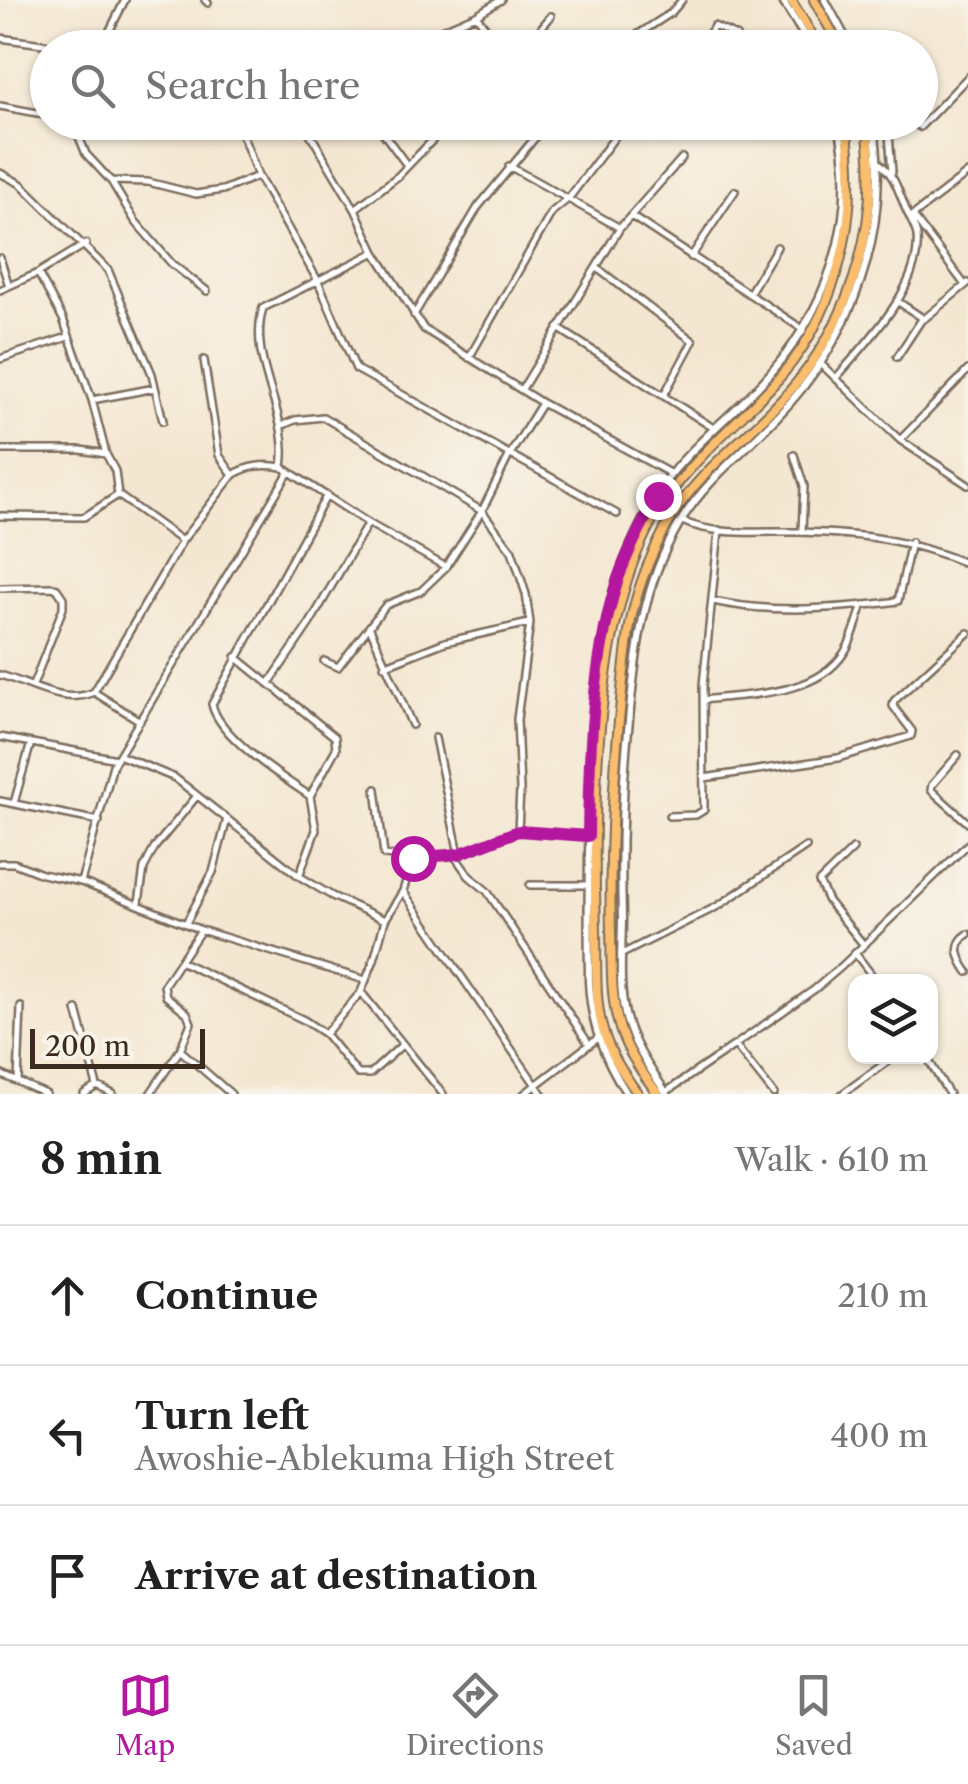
<!DOCTYPE html>
<html lang="en">
<head>
<meta charset="utf-8">
<style>
	:root { --surface:#fff; --page:#f6f6f6; --text:#222; --muted:#767676; --line:#e0e0e0; --accent:#b5179e }
	body { margin:0; font-family:"Libre Caslon Text",serif; background:var(--page); color:var(--text) }
	.controls { position:absolute; right:30px; bottom:30px; display:grid; overflow:hidden; border-radius:20px; box-shadow:0 2px 8px #0004 }
	.controls button { width:90px; height:90px; display:grid; place-items:center; padding:0; border:0; border-bottom:2px solid var(--line); background:var(--surface); color:var(--text); font:50px sans-serif }
	.scale { position:absolute; left:30px; bottom:25px; width:175px; box-sizing:border-box; padding-left:10px; border:5px solid #3b2a1e; border-top:0; font-size:28px; line-height:35px; white-space:nowrap; color:#3b2a1e; -webkit-text-stroke:8px #f7f3e8; paint-order:stroke }
	.stop { position:absolute; width:30px; height:30px; margin:-22px; border:8px solid #b5179e; border-radius:50%; background:#fff }
	.stop.end { background:#b5179e; border-color:#fff; box-shadow:0 2px 10px #0008 }
	.list { margin:0; padding:0; list-style:none }
	h2 { display:flex; justify-content:space-between; align-items:center; height:130px; margin:0; padding:0 40px; font-size:42px }
	h2 small { font-size:32px; font-weight:400; color:var(--muted) }
	.list li { display:grid; grid-template-columns:65px 1fr auto; gap:30px; align-items:center; box-sizing:border-box; height:140px; padding:0 40px; border-top:2px solid var(--line) }
	.list b { display:block; font-size:38px; white-space:nowrap }
	.list p { margin:0; font-size:32px; white-space:nowrap; color:var(--muted) }
	.list em { font-size:32px; font-style:normal; color:var(--muted) }
	.icon { flex:none; width:55px; height:55px; fill:none; stroke:currentColor; stroke-width:2; stroke-linecap:round; stroke-linejoin:round }
	.map { position:relative; flex:none; width:968px; height:1094px; overflow:hidden }
	.search { position:absolute; background:var(--surface); box-shadow:0 2px 8px #0004; left:30px; right:30px; top:30px; height:110px; display:flex; align-items:center; gap:25px; box-sizing:border-box; padding:0 35px; border-radius:55px; color:var(--muted); font-size:38px }
	.sheet { height:550px; background:var(--surface) }
	nav { display:flex; justify-content:space-around; align-items:center; box-sizing:border-box; height:140px; border-top:2px solid var(--line); background:var(--surface); font-size:28px; color:var(--muted) }
	nav a { display:grid; justify-items:center; gap:5px }
	nav .on { color:var(--accent) }
	.map>svg:first-child { display:block }
	.lines { fill:none; stroke-linecap:round; stroke-linejoin:round }
	.minor-casing { stroke:#7c6c5d; stroke-width:10 }
	.tertiary-casing { stroke:#7c6c5d; stroke-width:11 }
	.primary-casing { stroke:#7c6c5d; stroke-width:12 }
	.minor { stroke:#fff; stroke-width:5 }
	.tertiary { stroke:#fff; stroke-width:6 }
	.primary { stroke:#fabe6e; stroke-width:8 }
	.route { stroke:#b5179e; stroke-width:12 }
</style>
</head>
<body>
<div class="map">
<svg width="968" height="1094" viewBox="0 0 968 1094">
	<rect width="100%" height="100%" fill="#f7f3e8"/>
	<filter id="ink" filterUnits="userSpaceOnUse"><feTurbulence type="fractalNoise" baseFrequency=".01" numOctaves="2"/><feDisplacementMap in="SourceGraphic" scale="20" xChannelSelector="R" yChannelSelector="G"/><feConvolveMatrix kernelMatrix="1 2 1 2 8 2 1 2 1" color-interpolation-filters="sRGB"/></filter>
	<filter id="wash" filterUnits="userSpaceOnUse"><feTurbulence type="fractalNoise" baseFrequency=".0048" numOctaves="4" result="noise"/><feDisplacementMap in="SourceGraphic" scale="40" xChannelSelector="R" yChannelSelector="G"/><feGaussianBlur stdDeviation="2.25" result="paint"/><feColorMatrix in="noise" values="0 0 0 0 0 0 0 0 0 0 0 0 0 0 0 0 0 1.4 0 .05"/><feComposite in="paint" operator="in"/></filter>
	<g filter="url(#wash)">
		<rect width="100%" height="100%" fill="#f4e7d1"/>
	</g>
	<g filter="url(#ink)">
		<g class="lines">
			<g class="minor-casing">
				<path id="minor" d="M205,0L208,3
					M476,15L501,48
					M0,38L71,48
					M101,48L125,0
					M399,48L476,15L501,0
					M525,48L551,16
					M617,48L671,13L682,0
					M701,48L714,26L736,36V48
					M0,106L48,115
					M73,122L86,154L111,181L135,221L172,264L207,291
					M189,122C214,126 244,138 266,122
					M303,122L355,209L375,252L424,329L542,403L671,474
					M375,122L406,164
					M888,122L892,172
					M912,122L920,127L968,77
					M241,131L258,176L318,281L356,369L617,514
					M509,166L620,228
					M0,173L21,184L108,270L152,374L163,421
					M111,181L148,182L196,194L223,190L258,176
					M355,209L398,176L450,122
					M631,216L804,330
					M913,216L965,285
					M911,217L968,173
					M691,257L735,191
					M0,258L9,286
					M597,268L693,341L664,395
					M38,273L63,319L92,400L106,454L115,471L118,495L182,541
					M0,290L38,273L86,244
					M749,294L777,247
					M897,301L924,319L968,283
					M414,315L478,207L548,122
					M558,328L715,429
					M897,357L922,319
					M469,358L552,212L569,198L626,122
					M0,359L68,337
					M204,360L219,455L233,475
					M822,365L900,440L968,485
					M836,378C866,343 922,287 917,236C916,227 908,216 905,207C897,187 894,174 877,161
					M522,389L620,228L682,158
					M92,400L155,388
					M281,426L295,420L323,417L482,511L512,551L526,594L530,623L517,719L520,789L518,831
					M900,440L968,370
					M0,450H81L106,454
					M794,455L804,486L802,531
					M282,467C291,413 247,362 263,308L375,252
					M0,516L84,517L118,495
					M682,521C716,537 762,531 799,532C865,534 907,539 968,564
					M0,588L52,587L57,589L63,598V608L33,685
					M713,601C772,614 838,609 898,601L911,542
					M370,628L412,725
					M236,657L335,737L336,749L310,796
					M324,661L338,667L386,605L421,591L446,567L482,511L509,456L542,403
					M384,666L445,642L529,623
					M0,675C30,683 63,706 94,692L182,541L233,475C249,465 264,464 282,467L368,523L446,567
					M270,682L310,623L368,523
					M94,692L140,721
					M704,700C749,694 816,696 844,653C853,640 857,622 862,607
					M0,737L117,759
					M435,738L459,854
					M119,755L175,778L299,876L332,896L385,920
					M958,755L932,785L931,790L968,823
					M704,778L838,758L911,736L912,731L893,706L894,701L968,633
					M376,789L384,855L413,858L459,854L518,831L588,836
					M0,801L99,821
					M14,803L31,743
					M669,816L696,815L704,810L703,685L719,530
					M853,849L819,882L828,901L863,944
					M454,855L469,876L487,891L589,1044
					M0,863H14L42,874L81,882L201,930L365,980
					M299,876L316,830L310,796C283,778 218,736 212,704L327,495
					M81,882L113,765L289,472
					M530,885H587
					M403,891L542,1094
					M139,903L144,868L155,847L196,797
					M186,923L213,872L227,819
					M968,934C952,944 959,959 968,972
					M855,953L877,982
					M622,954L718,906L806,847
					M182,962L304,1020L325,1034L358,1074H370L403,1044
					M361,992L443,1094
					M77,1010L97,1086
					M325,1034L361,992L374,960L385,920L403,891L413,858
					M735,1045L815,989L842,966L968,844
					M180,1050L231,1094
					M926,1056L949,1094
					M0,1074L46,1094
					M18,1081L21,1007
					M666,1092L735,1045L774,1094
					M84,1094L97,1086L113,1094
					M150,1094L180,1050L191,1023L187,1013L166,996L164,985L201,930
					M524,1094L598,1038
					M842,1094L895,1056"/>
			</g>
			<g class="tertiary-casing">
				<path id="tertiary" d="M782,0L812,48
					M825,0L851,48
					M627,1094C604,1058 591,1025 589,982C588,888 588,795 597,701C601,661 604,619 617,581C630,545 648,503 672,473C697,442 730,416 758,387C825,318 862,219 838,122
					M667,1094C650,1069 632,1044 625,1014C618,983 622,948 622,916C620,850 622,786 629,720C636,650 642,587 679,524C703,483 742,453 775,419C852,340 892,233 873,122"/>
			</g>
			<g class="primary-casing">
				<path id="primary" d="M791,0L820,48
					M814,0L841,48
					M638,1094C623,1073 609,1053 602,1027C594,996 597,962 596,929C592,811 594,623 653,519C683,468 728,431 769,389C837,320 862,217 845,122
					M658,1094C643,1074 628,1053 620,1029C610,998 612,963 611,931C609,860 613,790 619,720C623,685 625,649 632,615C640,580 654,547 672,517C697,475 736,446 770,412C847,337 884,229 866,122"/>
			</g>
			<use href="#minor" class="minor"/>
			<use href="#tertiary" class="tertiary"/>
			<use href="#primary" class="primary"/>
		</g>
	</g>
	<g class="lines" filter="url(#ink)">
		<path class="route" d="M413,858L459,854L518,831L588,836C589,755 592,667 615,588C625,555 641,525 658,496"/>
	</g>
</svg>
<div class="controls">
<button><svg class="icon" aria-label="layers" viewBox="0 0 24 24"><path d="M12 4l9 5-9 5-9-5zM3 14l9 5 9-5"/></svg></button>
</div>
<div class="scale">200 m</div>
<div class="stop" style="left:413px;top:858px"></div>
<div class="stop end" style="left:658px;top:496px"></div>
<div class="search"><svg class="icon" aria-label="search" viewBox="0 0 24 24"><circle cx="10" cy="10" r="6"/><path d="M15 15l6 6"/></svg>Search here</div>
</div>
<section class="sheet">
<h2>8 min<small>Walk · 610 m</small></h2>
<ul class="list">
<li><svg class="icon" aria-label="ahead" viewBox="0 0 24 24"><path d="M12 20V5M6 11l6-6 6 6"/></svg><div><b>Continue</b></div><em>210 m</em></li>
<li><svg class="icon" aria-label="left" viewBox="0 0 24 24"><path d="M17 20v-9H6M10 6l-5 5 5 5"/></svg><div><b>Turn left</b><p>Awoshie-Ablekuma High Street</p></div><em>400 m</em></li>
<li><svg class="icon" aria-label="arrive" viewBox="0 0 24 24"><path d="M6 21V4h12l-3 4 3 4H6"/></svg><div><b>Arrive at destination</b></div></li>
</ul>
</section>
<nav>
<a class="on"><svg class="icon" aria-label="map" viewBox="0 0 24 24"><path d="M3 6l6-2 6 2 6-2v14l-6 2-6-2-6 2zM9 4v14M15 6v14"/></svg>Map</a>
<a><svg class="icon" aria-label="directions" viewBox="0 0 24 24"><path d="M12 3l9 9-9 9-9-9zM9 14v-3h6M13 9l2 2-2 2"/></svg>Directions</a>
<a><svg class="icon" aria-label="saved" viewBox="0 0 24 24"><path d="M7 4h10v16l-5-4-5 4z"/></svg>Saved</a>
</nav>
</body>
</html>
